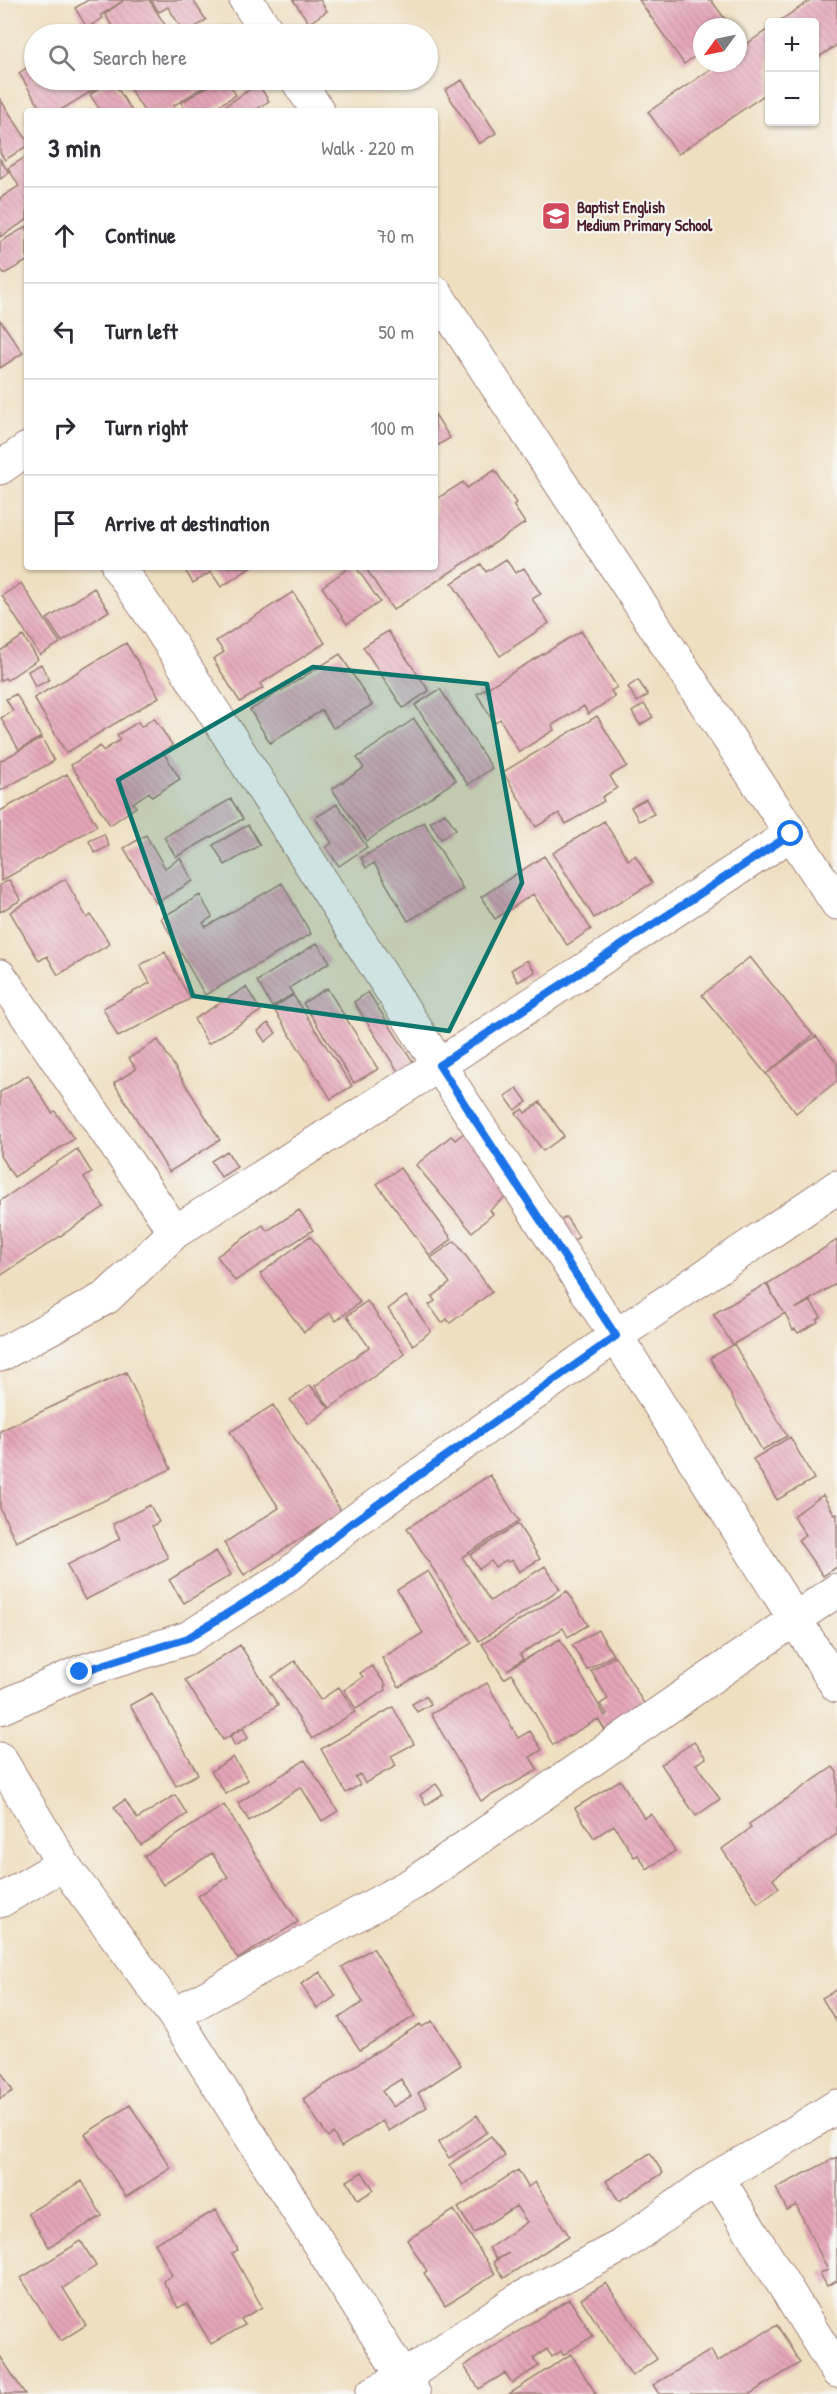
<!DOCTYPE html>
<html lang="en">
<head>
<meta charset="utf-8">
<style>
	:root { --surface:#fff; --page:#f7f7f7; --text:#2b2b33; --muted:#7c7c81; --line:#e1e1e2 }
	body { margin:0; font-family:"Patrick Hand",sans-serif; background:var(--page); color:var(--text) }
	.controls { position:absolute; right:18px; top:18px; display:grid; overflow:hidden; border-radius:6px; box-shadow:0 2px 4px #0004 }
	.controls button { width:54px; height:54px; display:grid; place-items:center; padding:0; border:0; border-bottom:2px solid var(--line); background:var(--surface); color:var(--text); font:30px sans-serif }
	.compass { position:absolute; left:693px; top:18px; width:54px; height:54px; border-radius:50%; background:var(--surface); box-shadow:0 2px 4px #0004; rotate:237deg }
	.stop { position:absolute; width:18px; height:18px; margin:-14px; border:4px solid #1a73e8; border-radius:50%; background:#fff }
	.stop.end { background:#1a73e8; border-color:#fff; box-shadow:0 2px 6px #0008 }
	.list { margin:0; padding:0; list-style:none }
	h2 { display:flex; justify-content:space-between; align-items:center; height:78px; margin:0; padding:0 24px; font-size:26px }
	h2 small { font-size:20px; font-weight:400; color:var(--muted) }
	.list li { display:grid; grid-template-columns:39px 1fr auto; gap:18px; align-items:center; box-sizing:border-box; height:96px; padding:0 24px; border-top:2px solid var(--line) }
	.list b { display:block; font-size:22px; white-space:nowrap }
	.list em { font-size:20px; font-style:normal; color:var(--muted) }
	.icon { flex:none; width:33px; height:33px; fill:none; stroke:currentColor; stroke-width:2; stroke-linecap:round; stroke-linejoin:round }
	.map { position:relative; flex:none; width:837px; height:2394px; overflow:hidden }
	.search { position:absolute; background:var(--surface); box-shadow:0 2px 4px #0004; left:24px; top:24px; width:414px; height:66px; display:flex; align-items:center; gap:15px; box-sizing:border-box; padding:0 21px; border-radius:33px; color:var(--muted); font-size:22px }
	.panel { position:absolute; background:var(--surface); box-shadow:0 2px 4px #0004; left:24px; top:108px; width:414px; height:462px; border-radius:6px }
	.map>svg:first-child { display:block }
	.building { fill:url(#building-back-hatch); fill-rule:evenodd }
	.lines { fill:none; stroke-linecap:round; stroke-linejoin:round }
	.minor-casing { stroke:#9c7f76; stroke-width:35 }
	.minor { stroke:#fff; stroke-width:33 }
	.route { stroke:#1a73e8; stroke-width:8 }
	.marked { fill:#0f766e; fill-opacity:0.2; stroke:#0f766e; stroke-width:4.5; stroke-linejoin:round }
	.labels { text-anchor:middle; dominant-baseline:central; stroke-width:4.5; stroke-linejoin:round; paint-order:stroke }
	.poi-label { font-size:16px; font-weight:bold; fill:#4a1f2b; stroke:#f6f6f2; text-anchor:start }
</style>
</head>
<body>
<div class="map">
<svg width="837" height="2394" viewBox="0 0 837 2394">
	<defs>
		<pattern id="building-back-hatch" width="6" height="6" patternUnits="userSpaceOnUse" patternTransform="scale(1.5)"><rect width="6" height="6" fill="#e4a6b8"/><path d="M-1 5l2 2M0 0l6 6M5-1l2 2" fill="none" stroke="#c58e9e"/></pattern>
	</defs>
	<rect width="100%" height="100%" fill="#f6f6f2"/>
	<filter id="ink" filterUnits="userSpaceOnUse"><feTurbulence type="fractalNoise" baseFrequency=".0167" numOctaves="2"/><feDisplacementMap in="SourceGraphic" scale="12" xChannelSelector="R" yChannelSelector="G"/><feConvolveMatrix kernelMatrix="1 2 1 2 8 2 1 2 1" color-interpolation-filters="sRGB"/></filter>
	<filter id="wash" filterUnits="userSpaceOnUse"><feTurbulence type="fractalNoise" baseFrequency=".008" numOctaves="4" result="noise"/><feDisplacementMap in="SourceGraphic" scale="24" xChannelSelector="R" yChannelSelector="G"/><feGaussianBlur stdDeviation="1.35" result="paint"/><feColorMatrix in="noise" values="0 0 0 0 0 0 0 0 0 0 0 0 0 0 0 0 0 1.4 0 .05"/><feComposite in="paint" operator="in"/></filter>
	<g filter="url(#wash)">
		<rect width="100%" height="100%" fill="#efdfc1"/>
		<g id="blocks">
			<path class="building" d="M88,0H149L171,34H113L116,33L105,14L123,1L101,15L103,18L87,28L75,8Z
				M151,0H193L206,20L185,34L168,7L159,12Z
				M293,0H320L327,11L309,23Z
				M639,0H711L731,27H702V51L684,64Z
				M811,0H837V45L814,60V22H778Z
				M227,25L233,34H211Z
				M770,28V91L678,154L648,112L720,63H738V50Z
				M34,63V80H110L59,111H42L19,73Z
				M112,80L132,111H101L90,95Z
				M124,80H215L173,106L177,111H144Z
				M218,80H227L236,95L210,111H186L181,103Z
				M462,80L496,133L479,144L445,90Z
				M258,84L269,101L254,111H217Z
				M0,99L27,140V146L5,160L0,153Z
				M27,156V220L0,237V198L19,186L8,168Z
				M0,159L9,173L0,179Z
				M27,226V261L4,274L0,267V242Z
				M0,320L23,353L0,368Z
				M435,414L450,438L435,447Z
				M495,470L516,503L513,505L525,523L393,610L365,567H435V500L463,482L467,488Z
				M506,559L515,573L524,568L541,594L532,599L549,623L500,656L452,583L481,564L486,572Z
				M183,567H252L221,587L211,572L193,583Z
				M350,567H356L380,602L347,624L322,587Z
				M21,583L60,643L40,655L2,596Z
				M94,588L109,611L62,642L47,619Z
				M293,592L325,643L260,684L263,688L240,702L213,659L224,652L216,641Z
				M388,631L429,691L403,708L363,647Z
				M581,631L617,687L611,691L615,697L588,714L584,706L552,725L554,730L519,752L500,719L494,723L477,694Z
				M23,636L38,659L7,680L5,678L0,681V651Z
				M126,643L159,697L66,753L34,698Z
				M340,654L372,705L333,728L322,710L270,743L250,710Z
				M41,664L49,680L35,687L28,671Z
				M638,680L648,695L637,702L628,687Z
				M440,689L492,768L468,785L415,705Z
				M16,694L41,737L19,750L1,718L13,711L6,699Z
				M644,704L653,717L640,725L632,712Z
				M597,716L627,766L610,776L617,788L602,797L604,801L566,824L559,813L536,827L503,772Z
				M154,718L173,746L163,752L180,779L152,797L149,792L133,803L136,807L110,825L71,765L100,746L103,751L120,740L117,735L138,722L141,727Z
				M414,719L456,780L367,841L332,789L364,768L357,758Z
				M42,738L54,761L0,791V761Z
				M67,774L97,826L1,881L0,811Z
				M231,799L243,819L176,857L164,837Z
				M646,799L654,814L639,821L631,807Z
				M337,804L367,847L339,866L326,847L332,843L315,818Z
				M445,813L456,829L441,839L430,822Z
				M604,821L628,860L635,855L652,883L594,918L553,853Z
				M424,822L463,889L408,921L374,863L366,868L361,858Z
				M248,825L260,845L225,865L213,845Z
				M104,834L109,846L95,853L89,841Z
				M146,835L165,868L180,858L193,881L156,903L124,848Z
				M544,856L591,929L567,945L533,894L495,919L481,897Z
				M65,879L87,918L91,915L110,944L58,975L47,956L39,961L10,912Z
				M9,880L21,900L0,912V885Z
				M282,883L311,934L205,995L161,918L200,895L212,917L203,923L206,927Z
				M317,943L330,962L289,988L293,994L272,1007L257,981Z
				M165,952L190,999L118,1037L103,1008L150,983L140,965Z
				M750,957L813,1035L766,1074L702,995Z
				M527,960L535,972L518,982L511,970Z
				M246,987L261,1011L208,1044L194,1019Z
				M327,988L378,1069L354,1083L303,1003Z
				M368,992L419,1071L404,1081L354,1002Z
				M293,995L352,1086L331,1099L273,1008Z
				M268,1023L276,1033L265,1042L258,1031Z
				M816,1036L837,1063V1081L796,1113L766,1074Z
				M158,1040L220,1140L169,1172L114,1083L136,1069L129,1058Z
				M28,1075L52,1113L55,1111L74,1139L14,1177L0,1156V1092Z
				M517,1088L527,1102L515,1110L505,1096Z
				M540,1102L564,1136L543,1151L516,1113L523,1109L525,1113Z
				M465,1132L514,1190L490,1210L493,1214L472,1232L416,1165L451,1136L455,1140Z
				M77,1149L92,1173L84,1177L104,1207L0,1276V1201Z
				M227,1151L237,1167L221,1177L211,1161Z
				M400,1168L452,1239L430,1256L377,1184Z
				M299,1210L313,1230L235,1281L217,1256L263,1225L267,1231Z
				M566,1217L579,1237L563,1247L550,1228Z
				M310,1236L360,1302L336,1321L330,1313L304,1332L260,1274Z
				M837,1240V1283L795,1309L810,1301L821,1317L817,1320L818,1322L798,1333L795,1329L793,1330L785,1313L734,1344L787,1436L762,1450L710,1358L733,1345L713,1314L766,1284L783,1312L767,1284Z
				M455,1241L492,1292L450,1323L447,1319L442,1323L429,1305L435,1301L432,1297L450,1283L431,1258Z
				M406,1296L431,1331L413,1345L388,1309Z
				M367,1301L405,1354L330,1408L315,1386L369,1347L347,1316Z
				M126,1372L171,1469L16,1542L0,1508V1431Z
				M310,1385L329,1408L309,1424L290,1400Z
				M273,1405L342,1512L244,1575L224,1543L279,1508L230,1432Z
				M790,1437L814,1479L777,1500L753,1459Z
				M490,1475L519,1521L462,1557L490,1601L545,1566L560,1589L479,1641L407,1528Z
				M823,1495L835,1515L837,1514V1567L823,1576L798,1540L806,1535L793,1516Z
				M150,1505L159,1522L152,1526L168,1558L85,1600L67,1565L120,1539L113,1524Z
				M518,1524L540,1559L519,1572L512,1560L508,1562L506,1560L495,1567L491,1561L479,1569L470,1555Z
				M216,1551L231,1575L184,1603L169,1580Z
				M428,1571L472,1643L399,1687L382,1658L423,1633L397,1590Z
				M567,1591L588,1625L568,1637L563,1628L520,1654L523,1659L507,1670L560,1639L605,1716L607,1714L600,1704L608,1699L591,1671L615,1656L645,1705L605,1730L598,1719L553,1745L512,1674L504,1679L482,1644Z
				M598,1630L613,1655L587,1670L572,1645Z
				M240,1645L278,1705L223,1740L185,1680Z
				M295,1661L320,1700L339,1687L355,1712L312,1739L272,1677Z
				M372,1666L386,1685L384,1686L386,1690L356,1709L344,1690L363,1677L360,1673Z
				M487,1683L518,1738L530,1731L542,1750L530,1757L538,1770L481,1801L431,1714Z
				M152,1693L198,1774L176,1786L130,1705Z
				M426,1696L431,1704L417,1712L412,1704Z
				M393,1707L414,1744L391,1756L396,1766L365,1783L360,1774L355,1777L360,1785L346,1793L321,1749Z
				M243,1728L248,1738L235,1746L230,1736Z
				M694,1742L706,1758L696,1764L720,1799L696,1816L661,1764Z
				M233,1757L248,1780L226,1794L211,1771Z
				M305,1760L338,1811L322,1821L301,1787L249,1821L238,1803Z
				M833,1767L837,1772V1834L773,1879L779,1888L758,1903L722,1849L751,1828L749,1824Z
				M620,1780L644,1818L651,1814L675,1851L647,1869L638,1855L634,1857L614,1825L594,1838L575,1808Z
				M436,1784L443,1794L426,1805L420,1795Z
				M175,1795L187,1814L141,1845L114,1807L125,1800L137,1819Z
				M224,1805L298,1922L238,1959L198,1896L228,1877L212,1853L163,1885L144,1856Z
				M373,1948L415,2016L360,2050L339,2018L363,2002L342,1967Z
				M320,1972L336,1996L317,2009L301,1984Z
				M837,1989V2023L822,1998Z
				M432,2021L461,2065L418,2093L427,2107L389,2131L382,2121L341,2147L333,2133L328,2137L303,2099L420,2024L422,2027ZM401,2079L411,2096L393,2107L382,2091Z
				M0,2070L13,2091L0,2099Z
				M130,2105L171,2168L126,2197L85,2134Z
				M477,2115L487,2132L449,2158L438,2143Z
				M491,2136L505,2156L463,2185L449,2165Z
				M650,2153L663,2173L619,2201L606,2181Z
				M837,2157V2281L827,2286L820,2273L828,2270L796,2205L787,2210L776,2188Z
				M518,2170L528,2187L535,2182L569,2236L504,2278L493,2262L509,2253L496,2259L489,2248L527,2222L516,2206L474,2233L458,2208Z
				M362,2172L374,2190L358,2200L347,2181Z
				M82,2181L102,2216L49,2247L28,2213Z
				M216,2210L238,2250L232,2253L262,2307L241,2319L245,2325L211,2344L187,2303L178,2308L163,2281L172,2275L155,2243Z
				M454,2210L495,2274L445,2306L424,2273L427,2271L407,2240Z
				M81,2241L96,2266L63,2288L86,2325L61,2341L21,2278Z
				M606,2283L657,2359L632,2376L581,2299Z
				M569,2299L593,2336L563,2355L561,2351L552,2357L547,2349L533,2358L539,2366L512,2383L505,2373L479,2389L464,2366Z
				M777,2325L800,2363L750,2394H659L653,2385L711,2350L717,2362Z
				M571,2354L596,2394H509Z
				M0,2356L25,2394H0Z"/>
		</g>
	</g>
	<g filter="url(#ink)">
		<use href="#blocks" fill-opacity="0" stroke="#9c7f76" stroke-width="1.5"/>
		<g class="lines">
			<g class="minor-casing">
				<path id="minor" d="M246,0L269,34
					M297,80L318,111
					M435,292L837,903
					M0,468L27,449
					M118,567L155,620L439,1065L616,1336L837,1686
					M0,976L175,1232
					M0,1355L107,1297L175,1232L439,1065L791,834
					M0,1708L80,1672L188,1638L284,1578L350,1524L616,1336L837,1187
					M0,1759L63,1864L174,2015L414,2394
					M0,1901L63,1864
					M174,2015L414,1883L837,1590
					M717,2177L837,2371
					M372,2394L403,2378L518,2300L621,2246L717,2177L780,2142L837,2106"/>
			</g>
			<use href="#minor" class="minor"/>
		</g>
	</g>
	<g class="lines" filter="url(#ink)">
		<path class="route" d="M80,1672L188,1638L284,1578L350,1524L616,1336L439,1065L791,834"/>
	</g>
	<path class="marked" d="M313,667L487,684L522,883L449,1031L193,996L118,780Z"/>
	<defs>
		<g id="school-square" transform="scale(1.5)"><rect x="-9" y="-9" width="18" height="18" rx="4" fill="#d1495b" stroke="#f6f6f2"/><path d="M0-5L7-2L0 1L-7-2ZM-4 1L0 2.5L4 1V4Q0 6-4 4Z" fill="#fff"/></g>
	</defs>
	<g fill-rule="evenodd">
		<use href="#school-square" x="556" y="216"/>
	</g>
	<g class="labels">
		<g class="poi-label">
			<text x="577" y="207">Baptist English<tspan x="577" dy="18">Medium Primary School</tspan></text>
		</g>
	</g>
</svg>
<div class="controls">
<button>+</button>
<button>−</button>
</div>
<svg class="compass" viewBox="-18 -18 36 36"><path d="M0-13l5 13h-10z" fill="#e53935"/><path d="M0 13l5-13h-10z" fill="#7c7c81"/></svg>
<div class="stop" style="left:791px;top:834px"></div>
<div class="stop end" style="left:80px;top:1672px"></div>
<div class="search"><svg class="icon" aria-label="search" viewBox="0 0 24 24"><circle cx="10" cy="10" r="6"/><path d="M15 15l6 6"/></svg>Search here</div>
<section class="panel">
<h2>3 min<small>Walk · 220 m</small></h2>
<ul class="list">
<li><svg class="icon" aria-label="ahead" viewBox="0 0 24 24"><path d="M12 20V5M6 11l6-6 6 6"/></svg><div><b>Continue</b></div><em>70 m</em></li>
<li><svg class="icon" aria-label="left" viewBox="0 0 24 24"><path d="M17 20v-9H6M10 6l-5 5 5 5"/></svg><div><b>Turn left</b></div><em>50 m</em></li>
<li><svg class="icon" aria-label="right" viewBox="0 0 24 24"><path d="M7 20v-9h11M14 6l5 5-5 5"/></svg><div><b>Turn right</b></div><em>100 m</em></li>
<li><svg class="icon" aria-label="arrive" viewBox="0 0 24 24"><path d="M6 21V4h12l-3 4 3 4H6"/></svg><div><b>Arrive at destination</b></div></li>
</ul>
</section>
</div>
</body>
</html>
